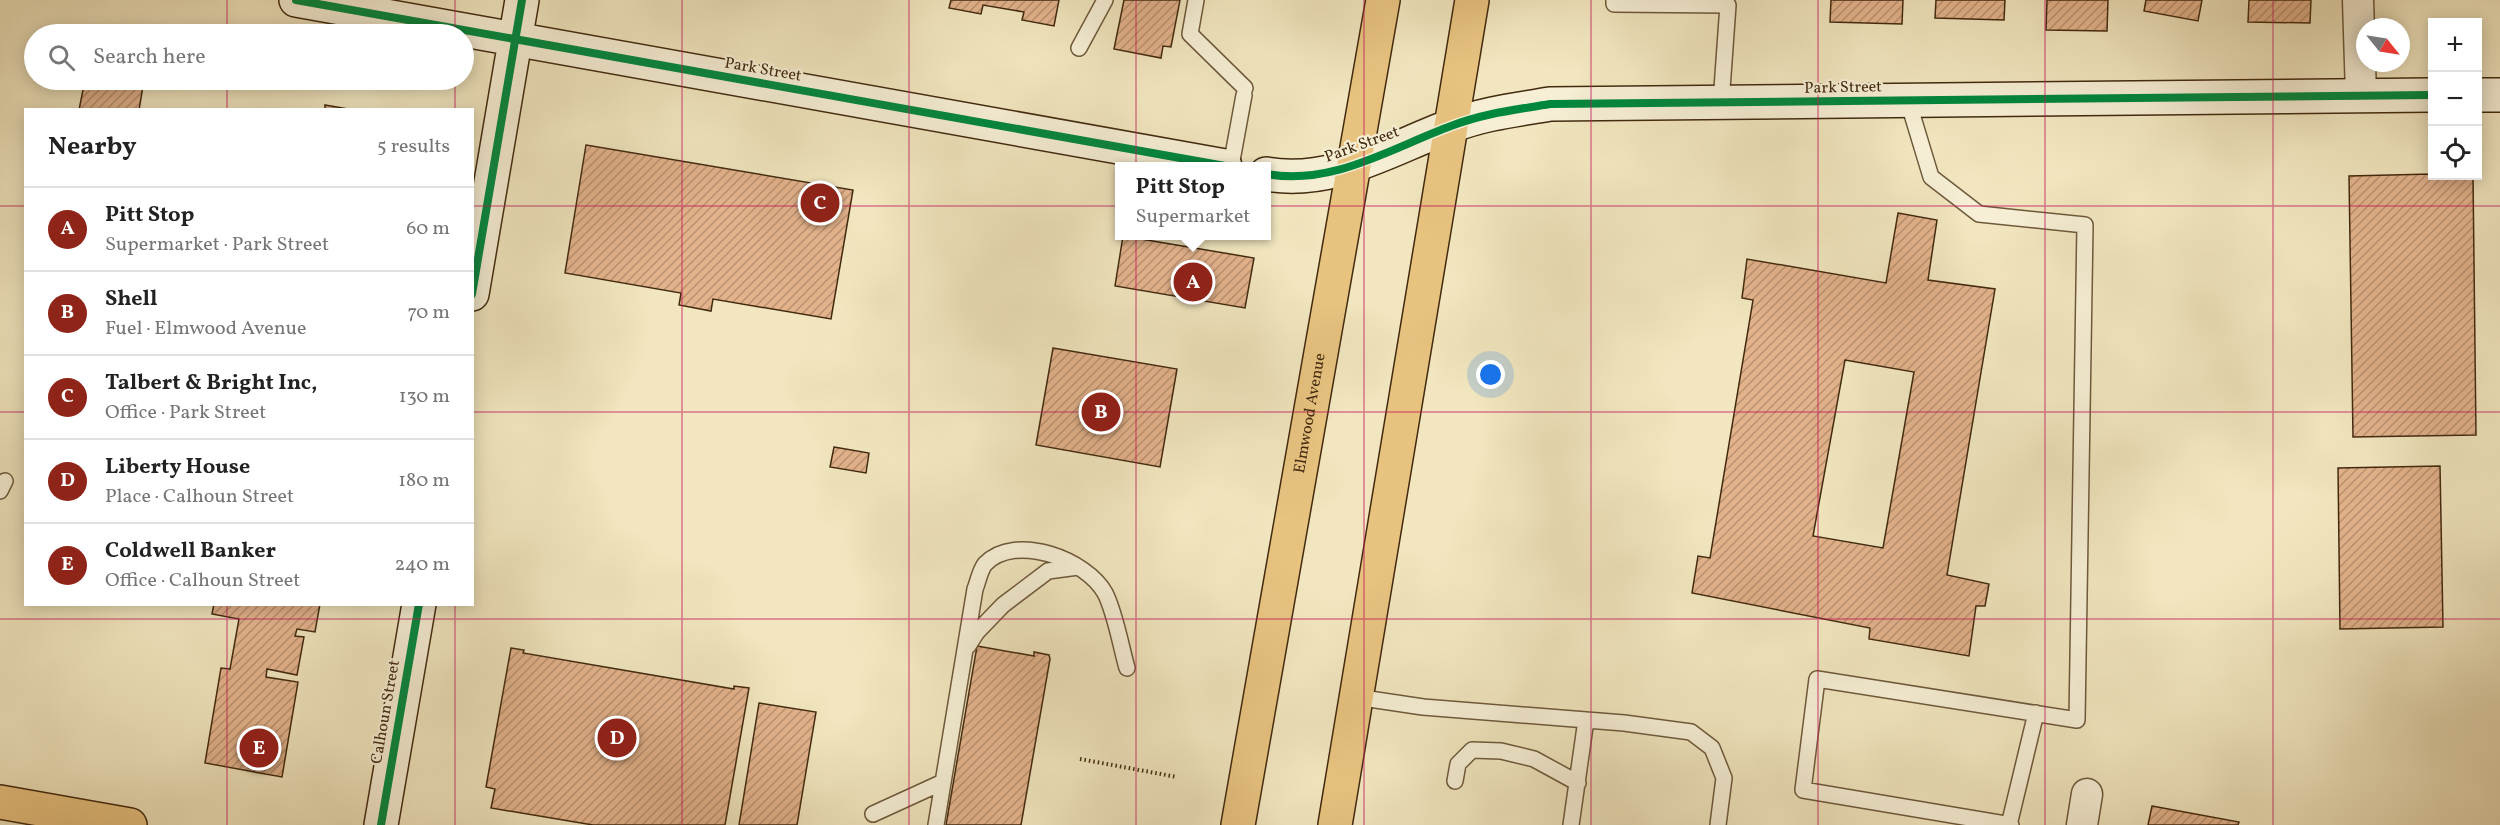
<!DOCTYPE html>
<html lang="en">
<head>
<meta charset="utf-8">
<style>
	:root { --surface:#fff; --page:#f2f2f2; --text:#222; --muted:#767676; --line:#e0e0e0; --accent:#8f2418 }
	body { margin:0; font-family:Vollkorn,serif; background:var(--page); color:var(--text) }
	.controls { position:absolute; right:18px; top:18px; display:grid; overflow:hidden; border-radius:0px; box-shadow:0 3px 15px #0003 }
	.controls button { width:54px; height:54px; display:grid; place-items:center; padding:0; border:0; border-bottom:2px solid var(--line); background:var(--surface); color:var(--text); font:30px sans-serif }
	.compass { position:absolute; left:2356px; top:18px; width:54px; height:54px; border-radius:50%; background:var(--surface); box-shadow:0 3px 15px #0003; rotate:120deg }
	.you { position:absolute; left:1491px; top:375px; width:21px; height:21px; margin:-15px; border:4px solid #fff; border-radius:50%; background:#1a73e8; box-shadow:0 0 0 9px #1a73e833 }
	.badge { display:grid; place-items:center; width:39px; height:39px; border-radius:50%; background:var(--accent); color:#fff; font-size:20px; font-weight:700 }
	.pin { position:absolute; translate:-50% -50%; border:3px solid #fff; box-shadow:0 2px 6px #0006 }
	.popup { position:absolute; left:1115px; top:162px; width:156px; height:78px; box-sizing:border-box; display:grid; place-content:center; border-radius:0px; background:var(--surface); filter:drop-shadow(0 2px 4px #0005); font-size:20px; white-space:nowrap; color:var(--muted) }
	.popup b { font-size:22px; color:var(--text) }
	.popup::after { content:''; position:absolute; left:50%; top:100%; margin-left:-12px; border:12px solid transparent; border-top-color:var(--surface) }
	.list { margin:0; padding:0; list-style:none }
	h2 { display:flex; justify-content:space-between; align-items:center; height:78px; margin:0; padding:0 24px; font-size:26px }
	h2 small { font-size:20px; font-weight:400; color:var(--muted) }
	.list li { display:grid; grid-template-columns:39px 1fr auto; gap:18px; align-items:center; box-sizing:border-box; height:84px; padding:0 24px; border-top:2px solid var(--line) }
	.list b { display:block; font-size:22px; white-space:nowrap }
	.list p { margin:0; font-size:20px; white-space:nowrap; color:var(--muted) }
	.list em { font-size:20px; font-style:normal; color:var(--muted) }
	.icon { flex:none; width:33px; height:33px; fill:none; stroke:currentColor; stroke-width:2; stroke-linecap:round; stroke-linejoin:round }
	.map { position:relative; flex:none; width:2500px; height:825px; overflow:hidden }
	.search { position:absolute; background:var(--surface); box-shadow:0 3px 15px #0003; left:24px; top:24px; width:450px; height:66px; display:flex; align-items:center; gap:15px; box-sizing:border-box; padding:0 21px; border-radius:33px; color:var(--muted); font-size:22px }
	.panel { position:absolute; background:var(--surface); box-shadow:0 3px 15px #0003; left:24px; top:108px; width:450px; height:498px; border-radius:0px }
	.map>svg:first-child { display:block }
	.building { fill:url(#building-hatch); stroke:#422a0f; stroke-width:1.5; fill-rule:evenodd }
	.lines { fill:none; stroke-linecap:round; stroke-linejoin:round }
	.lane-casing { stroke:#6e593b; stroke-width:18 }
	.street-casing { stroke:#6e593b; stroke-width:33 }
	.secondary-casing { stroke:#422a0f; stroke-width:36 }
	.primary-casing { stroke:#422a0f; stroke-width:36 }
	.highway-casing { stroke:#422a0f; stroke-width:36 }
	.path { stroke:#422a0f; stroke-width:4; stroke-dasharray:1.5 3; stroke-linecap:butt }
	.lane { stroke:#f6efd5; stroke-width:15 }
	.street { stroke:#f6efd5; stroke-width:30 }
	.secondary { stroke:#f6efd5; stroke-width:33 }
	.primary { stroke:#e8c380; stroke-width:33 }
	.highway { stroke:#e8c380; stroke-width:33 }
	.cycleway-casing { stroke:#f6efd5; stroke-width:11 }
	.cycleway { stroke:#00873e; stroke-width:8 }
	.grid { fill:none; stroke:#c2185b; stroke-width:1.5; stroke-opacity:0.55 }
	.labels { text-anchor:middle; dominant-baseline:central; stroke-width:4.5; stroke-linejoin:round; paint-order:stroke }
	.street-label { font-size:16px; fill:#422a0f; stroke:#f6efd5 }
</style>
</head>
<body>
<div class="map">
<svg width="2500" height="825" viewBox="0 0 2500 825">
	<defs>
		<pattern id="building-hatch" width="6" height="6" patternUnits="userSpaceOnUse" patternTransform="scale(1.5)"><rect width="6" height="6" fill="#e3b38c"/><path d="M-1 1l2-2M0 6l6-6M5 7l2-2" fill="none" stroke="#ba9271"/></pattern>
	</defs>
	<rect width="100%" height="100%" fill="#f1e6bf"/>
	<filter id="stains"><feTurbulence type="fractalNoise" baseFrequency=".00333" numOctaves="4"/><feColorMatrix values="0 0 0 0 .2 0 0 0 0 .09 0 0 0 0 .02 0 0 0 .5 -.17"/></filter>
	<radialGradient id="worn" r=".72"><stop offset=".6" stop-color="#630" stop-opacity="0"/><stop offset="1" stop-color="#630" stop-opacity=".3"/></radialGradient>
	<path class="building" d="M951,0H1059L1054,26L1022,20L1024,12L983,5L981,14L949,8Z
		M1124,0H1180L1171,47L1163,46L1161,58L1114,49Z
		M1831,0H1903L1902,24L1830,22Z
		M1936,0H2005L2004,20L1935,18Z
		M2047,0H2108L2107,31L2046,30Z
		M2146,0H2202L2198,21L2144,11Z
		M2249,0H2311L2310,23L2248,22Z
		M85,80H144L139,110H79Z
		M325,105L354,110H325Z
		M586,145L853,190L831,319L713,299L711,311L679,305L681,293L565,273Z
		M2432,174L2473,176L2476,435L2353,437L2349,176Z
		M1898,213L1937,220L1928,280L1995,289L1947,575L1989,584L1985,606H1976L1969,656L1869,639L1870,628L1692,593L1698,556L1710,558L1753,300L1742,298L1747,259L1886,283ZM1845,360L1914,372L1883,548L1813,536Z
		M1123,236L1254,258L1245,308L1115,286Z
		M1053,348L1177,369L1160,467L1036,445Z
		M834,447L869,453L866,473L830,467Z
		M2440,466L2443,627L2340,629L2338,468Z
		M214,604H320L315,632L297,629L295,636L304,637L297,675L267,669L266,677L298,682L282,777L205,763L221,668L230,669L239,619L212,614Z
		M977,646L1034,656V652L1049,655L1050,659L1021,825H946Z
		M511,648L524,650L523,653L734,689V686L749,688L725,825H593L491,808L495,789L486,787Z
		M759,703L816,712L797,825H739Z
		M2152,806L2239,822L2238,825H2148Z"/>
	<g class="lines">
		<g class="lane-casing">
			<path id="lane" d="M1196,0L1190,34L1245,88
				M1614,0V4L1728,5L1721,103
				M1079,48L1105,0
				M1908,101L1931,177L1979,214L2085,225L2077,720L1817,679L1803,790L2011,825
				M1231,166L1244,95
				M0,491L5,481
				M968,646L977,632L1003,605L1048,571L1078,567
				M1356,697L1423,707L1624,723L1691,732L1712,748L1724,778L1718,825
				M1455,781L1458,764L1472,750L1501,751L1534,759L1578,783
				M873,814L943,782
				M936,825L975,589C978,582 980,570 985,564C1016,532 1087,560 1105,593C1115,612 1121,647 1127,668
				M1571,825L1586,720
				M2009,825L2036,713"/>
		</g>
		<g class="street-casing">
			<path id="street" d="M2358,0L2361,95
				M2082,825L2087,794"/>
		</g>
		<g class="secondary-casing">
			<path id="secondary" d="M296,0L1225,166
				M2478,95H2500
				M1266,174C1333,186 1391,148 1451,126C1485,113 1515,110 1550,104L2432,95
				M472,294L522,0
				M381,825L419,604"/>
		</g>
		<g class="primary-casing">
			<path id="primary" d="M0,802L130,825"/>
		</g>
		<g class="highway-casing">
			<g id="highway">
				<path id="s1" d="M1238,825L1383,0"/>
				<path d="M1335,825L1472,0"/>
			</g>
		</g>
		<path class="path" d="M1080,759L1177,777"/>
		<use href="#lane" class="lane"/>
		<use href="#street" class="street"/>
		<use href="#secondary" class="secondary"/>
		<use href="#primary" class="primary"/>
		<use href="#highway" class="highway"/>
		<g class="cycleway-casing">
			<path id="cycleway" d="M296,0L1225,166
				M1266,174C1333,186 1391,148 1451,126C1485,113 1515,110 1550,104L2432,95
				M472,294L522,0
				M381,825L419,604"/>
		</g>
		<use href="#cycleway" class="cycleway"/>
	</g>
	<path class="grid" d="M227,0V34M455,0V34M682,0V825M909,0V825M1136,0V825M1364,0V825M1591,0V825M1818,0V825M2045,0V825M2273,0V825M227,80V110M455,80V110M0,206H26M472,206H2500M0,412H26M472,412H2500M227,604V825M455,604V825M0,619H2500"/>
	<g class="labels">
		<g class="street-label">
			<text transform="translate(763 70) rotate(10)">Park Street</text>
			<text transform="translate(1843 88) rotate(-1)">Park Street</text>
			<text transform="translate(1362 145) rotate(-20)">Park Street</text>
			<text stroke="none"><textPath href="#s1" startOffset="418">Elmwood Avenue</textPath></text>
			<text transform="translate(386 712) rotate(-80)">Calhoun Street</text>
		</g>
	</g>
	<rect width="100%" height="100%" filter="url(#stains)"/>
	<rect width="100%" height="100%" fill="url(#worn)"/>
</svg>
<div class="controls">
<button>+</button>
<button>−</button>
<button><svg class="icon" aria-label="locate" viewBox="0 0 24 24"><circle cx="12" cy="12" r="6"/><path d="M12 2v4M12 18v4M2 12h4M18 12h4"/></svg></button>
</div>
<svg class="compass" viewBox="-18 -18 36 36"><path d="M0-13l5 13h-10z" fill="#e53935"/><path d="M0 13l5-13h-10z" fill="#767676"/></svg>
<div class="you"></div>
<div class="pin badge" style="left:1193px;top:282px">A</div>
<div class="popup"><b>Pitt Stop</b>Supermarket</div>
<div class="pin badge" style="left:1101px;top:412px">B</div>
<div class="pin badge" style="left:820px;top:203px">C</div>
<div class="pin badge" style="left:617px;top:738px">D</div>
<div class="pin badge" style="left:259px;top:748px">E</div>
<div class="search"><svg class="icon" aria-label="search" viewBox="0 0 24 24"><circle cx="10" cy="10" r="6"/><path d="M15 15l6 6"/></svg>Search here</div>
<section class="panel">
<h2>Nearby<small>5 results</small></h2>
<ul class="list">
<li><span class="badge">A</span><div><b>Pitt Stop</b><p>Supermarket · Park Street</p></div><em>60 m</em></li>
<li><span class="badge">B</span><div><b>Shell</b><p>Fuel · Elmwood Avenue</p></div><em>70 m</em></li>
<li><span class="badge">C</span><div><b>Talbert &amp; Bright Inc,</b><p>Office · Park Street</p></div><em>130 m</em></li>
<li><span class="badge">D</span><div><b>Liberty House</b><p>Place · Calhoun Street</p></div><em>180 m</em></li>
<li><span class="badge">E</span><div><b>Coldwell Banker</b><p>Office · Calhoun Street</p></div><em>240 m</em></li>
</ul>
</section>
</div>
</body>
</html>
